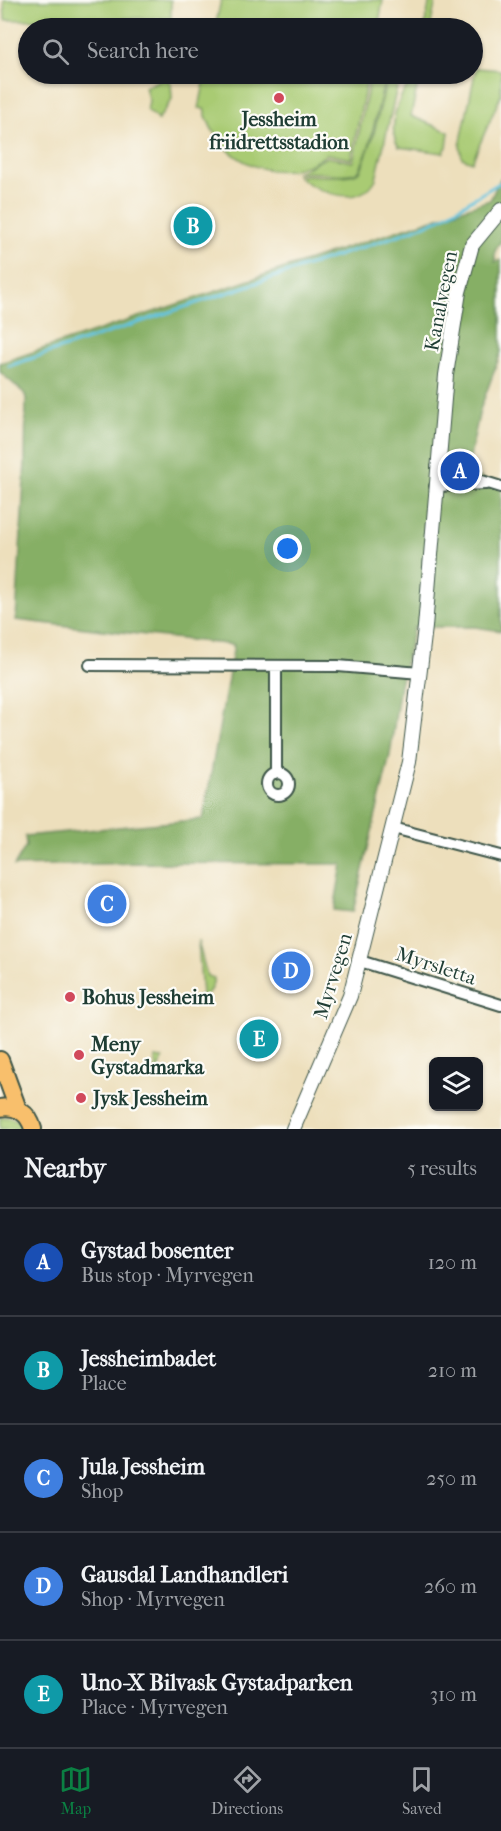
<!DOCTYPE html>
<html lang="en">
<head>
<meta charset="utf-8">
<style>
	:root { --surface:#171b24; --page:#20242c; --text:#f1f3f6; --muted:#9ea1a6; --line:#363941; --accent:#0b8043 }
	body { margin:0; font-family:"IM FELL French Canon",serif; background:var(--page); color:var(--text) }
	.controls { position:absolute; right:18px; bottom:18px; display:grid; overflow:hidden; border-radius:9px; box-shadow:0 2px 4px #0004 }
	.controls button { width:54px; height:54px; display:grid; place-items:center; padding:0; border:0; border-bottom:2px solid var(--line); background:var(--surface); color:var(--text); font:30px sans-serif }
	.you { position:absolute; left:288px; top:549px; width:21px; height:21px; margin:-15px; border:4px solid #fff; border-radius:50%; background:#1a73e8; box-shadow:0 0 0 9px #1a73e833 }
	.badge { display:grid; place-items:center; width:39px; height:39px; border-radius:50%; background:var(--accent); color:#fff; font-size:20px; font-weight:700 }
	.pin { position:absolute; translate:-50% -50%; border:3px solid #fff; box-shadow:0 2px 6px #0006 }
	.list { margin:0; padding:0; list-style:none }
	h2 { display:flex; justify-content:space-between; align-items:center; height:78px; margin:0; padding:0 24px; font-size:26px }
	h2 small { font-size:20px; font-weight:400; color:var(--muted) }
	.list li { display:grid; grid-template-columns:39px 1fr auto; gap:18px; align-items:center; box-sizing:border-box; height:108px; padding:0 24px; border-top:2px solid var(--line) }
	.list b { display:block; font-size:22px; white-space:nowrap }
	.list p { margin:0; font-size:20px; white-space:nowrap; color:var(--muted) }
	.list em { font-size:20px; font-style:normal; color:var(--muted) }
	.icon { flex:none; width:33px; height:33px; fill:none; stroke:currentColor; stroke-width:2; stroke-linecap:round; stroke-linejoin:round }
	.map { position:relative; flex:none; width:501px; height:1129px; overflow:hidden }
	.search { position:absolute; background:var(--surface); box-shadow:0 2px 4px #0004; left:18px; right:18px; top:18px; height:66px; display:flex; align-items:center; gap:15px; box-sizing:border-box; padding:0 21px; border-radius:33px; color:var(--muted); font-size:22px }
	.sheet { height:618px; background:var(--surface) }
	nav { display:flex; justify-content:space-around; align-items:center; box-sizing:border-box; height:84px; border-top:2px solid var(--line); background:var(--surface); font-size:16px; color:var(--muted) }
	nav a { display:grid; justify-items:center; gap:3px }
	nav .on { color:var(--accent) }
	.map>svg:first-child { display:block }
	.green { fill:#a9cb73; stroke:#648454; stroke-width:1.5 }
	.forest { fill:#86af65; stroke:#52764c; stroke-width:1.5 }
	.lines { fill:none; stroke-linecap:round; stroke-linejoin:round }
	.stream { stroke:#61c3df; stroke-width:3 }
	.minor-casing { stroke:#3e5548; stroke-width:14 }
	.tertiary-casing { stroke:#3e5548; stroke-width:16 }
	.primary-casing { stroke:#3e5548; stroke-width:20 }
	.minor { stroke:#fff; stroke-width:10 }
	.tertiary { stroke:#fff; stroke-width:14 }
	.primary { stroke:#f8bf6c; stroke-width:16 }
	.poi-dot { fill:#d1495b; stroke:#fdfcf7; stroke-width:2 }
	.labels { text-anchor:middle; dominant-baseline:central; stroke-width:4.5; stroke-linejoin:round; paint-order:stroke }
	.poi-label { font-size:20px; font-weight:bold; fill:#1f3d34; stroke:#fdfcf7; text-anchor:start }
	.street-label { font-size:20px; fill:#1f3d34; stroke:#fdfcf7 }
</style>
</head>
<body>
<div class="map">
<svg width="501" height="1129" viewBox="0 0 501 1129">
	<rect width="100%" height="100%" fill="#fdfcf7"/>
	<filter id="ink" filterUnits="userSpaceOnUse"><feTurbulence type="fractalNoise" baseFrequency=".0167" numOctaves="2"/><feDisplacementMap in="SourceGraphic" scale="12" xChannelSelector="R" yChannelSelector="G"/><feConvolveMatrix kernelMatrix="1 2 1 2 8 2 1 2 1" color-interpolation-filters="sRGB"/></filter>
	<filter id="wash" filterUnits="userSpaceOnUse"><feTurbulence type="fractalNoise" baseFrequency=".008" numOctaves="4" result="noise"/><feDisplacementMap in="SourceGraphic" scale="24" xChannelSelector="R" yChannelSelector="G"/><feGaussianBlur stdDeviation="1.35" result="paint"/><feColorMatrix in="noise" values="0 0 0 0 0 0 0 0 0 0 0 0 0 0 0 0 0 1.4 0 .05"/><feComposite in="paint" operator="in"/></filter>
	<g filter="url(#wash)">
		<rect width="100%" height="100%" fill="#eddfbc"/>
		<path class="green" d="M4,0H171V18L5,20Z
			M221,0H383L378,28H215Z
			M430,0H436L430,28H424Z
			M191,26V28H86V27Z
			M476,68L501,70V95L472,162L462,158L460,146Z
			M206,74H368L351,159L327,154C281,190 218,164 204,109L199,108Z
			M371,74H386L369,147L359,171C343,180 314,168 295,174L327,157L353,162Z
			M388,74H400L376,179C360,208 322,194 300,178L298,176C315,173 351,181 361,170L373,137Z
			M165,78L171,83L172,99L158,120L147,110L149,101L145,87Z
			M411,83L417,87L411,116L449,132L447,147L443,153L399,147C387,132 397,94 411,83Z
			M198,941L207,976L214,978C212,989 208,997 196,998L202,995Z
			M155,1057L163,1058L153,1081H150L148,1070L156,1068Z
			M9,1117L19,1121L23,1129H0V1118Z"/>
		<path class="forest" d="M501,177V241L495,251V262L501,260V352L480,410L467,470L501,489V631L475,627H414L400,684L390,755L353,912L334,910L342,864L142,863L14,866L26,846L25,836L203,819L234,645L16,620L25,462L26,398L24,393L0,372V363L490,200Z"/>
		<g class="lines">
			<path class="stream" d="M9,366L396,236L438,220L501,182"/>
		</g>
	</g>
	<g filter="url(#ink)">
		<g class="lines">
			<g class="minor-casing">
				<path id="minor" d="M437,467L501,487
					M435,486L486,484
					M90,665L338,666L420,673
					M276,666V774
					M267 784a11 11 0 1 1 22 0a11 11 0 1 1-22 0Z
					M393,828L501,856
					M360,961L501,1005"/>
			</g>
			<g class="tertiary-casing">
				<path id="tertiary" d="M293,1129L350,996L409,762L425,627L446,375L459,292L472,245L501,210"/>
			</g>
			<g class="primary-casing">
				<path id="primary" d="M0,1060L18,1109
					M0,1108C16,1105 29,1113 33,1129"/>
			</g>
			<use href="#minor" class="minor"/>
			<use href="#tertiary" class="tertiary"/>
			<use href="#primary" class="primary"/>
		</g>
	</g>
	<g class="poi-dot">
		<circle cx="279" cy="98" r="6"/>
		<circle cx="70" cy="997" r="6"/>
		<circle cx="79" cy="1055" r="6"/>
		<circle cx="81" cy="1098" r="6"/>
	</g>
	<g class="labels">
		<g class="poi-label">
			<text x="279" y="119" text-anchor="middle">Jessheim<tspan x="279" dy="23">friidrettsstadion</tspan></text>
			<text x="82" y="997">Bohus Jessheim</text>
			<text x="91" y="1044">Meny<tspan x="91" dy="23">Gystadmarka</tspan></text>
			<text x="93" y="1098">Jysk Jessheim</text>
		</g>
		<g class="street-label">
			<text transform="translate(441 301) rotate(-79)">Kanalvegen</text>
			<text transform="translate(436 966) rotate(18)">Myrsletta</text>
			<text transform="translate(333 976) rotate(-73)">Myrvegen</text>
		</g>
	</g>
</svg>
<div class="controls">
<button><svg class="icon" aria-label="layers" viewBox="0 0 24 24"><path d="M12 4l9 5-9 5-9-5zM3 14l9 5 9-5"/></svg></button>
</div>
<div class="you"></div>
<div class="pin badge" style="left:460px;top:471px;background:#1a4fb4">A</div>
<div class="pin badge" style="left:193px;top:226px;background:#0f9aa8">B</div>
<div class="pin badge" style="left:107px;top:904px;background:#3f7fe0">C</div>
<div class="pin badge" style="left:291px;top:971px;background:#3f7fe0">D</div>
<div class="pin badge" style="left:259px;top:1039px;background:#0f9aa8">E</div>
<div class="search"><svg class="icon" aria-label="search" viewBox="0 0 24 24"><circle cx="10" cy="10" r="6"/><path d="M15 15l6 6"/></svg>Search here</div>
</div>
<section class="sheet">
<h2>Nearby<small>5 results</small></h2>
<ul class="list">
<li><span class="badge" style="background:#1a4fb4">A</span><div><b>Gystad bosenter</b><p>Bus stop · Myrvegen</p></div><em>120 m</em></li>
<li><span class="badge" style="background:#0f9aa8">B</span><div><b>Jessheimbadet</b><p>Place</p></div><em>210 m</em></li>
<li><span class="badge" style="background:#3f7fe0">C</span><div><b>Jula Jessheim</b><p>Shop</p></div><em>250 m</em></li>
<li><span class="badge" style="background:#3f7fe0">D</span><div><b>Gausdal Landhandleri</b><p>Shop · Myrvegen</p></div><em>260 m</em></li>
<li><span class="badge" style="background:#0f9aa8">E</span><div><b>Uno-X Bilvask Gystadparken</b><p>Place · Myrvegen</p></div><em>310 m</em></li>
</ul>
</section>
<nav>
<a class="on"><svg class="icon" aria-label="map" viewBox="0 0 24 24"><path d="M3 6l6-2 6 2 6-2v14l-6 2-6-2-6 2zM9 4v14M15 6v14"/></svg>Map</a>
<a><svg class="icon" aria-label="directions" viewBox="0 0 24 24"><path d="M12 3l9 9-9 9-9-9zM9 14v-3h6M13 9l2 2-2 2"/></svg>Directions</a>
<a><svg class="icon" aria-label="saved" viewBox="0 0 24 24"><path d="M7 4h10v16l-5-4-5 4z"/></svg>Saved</a>
</nav>
</body>
</html>
